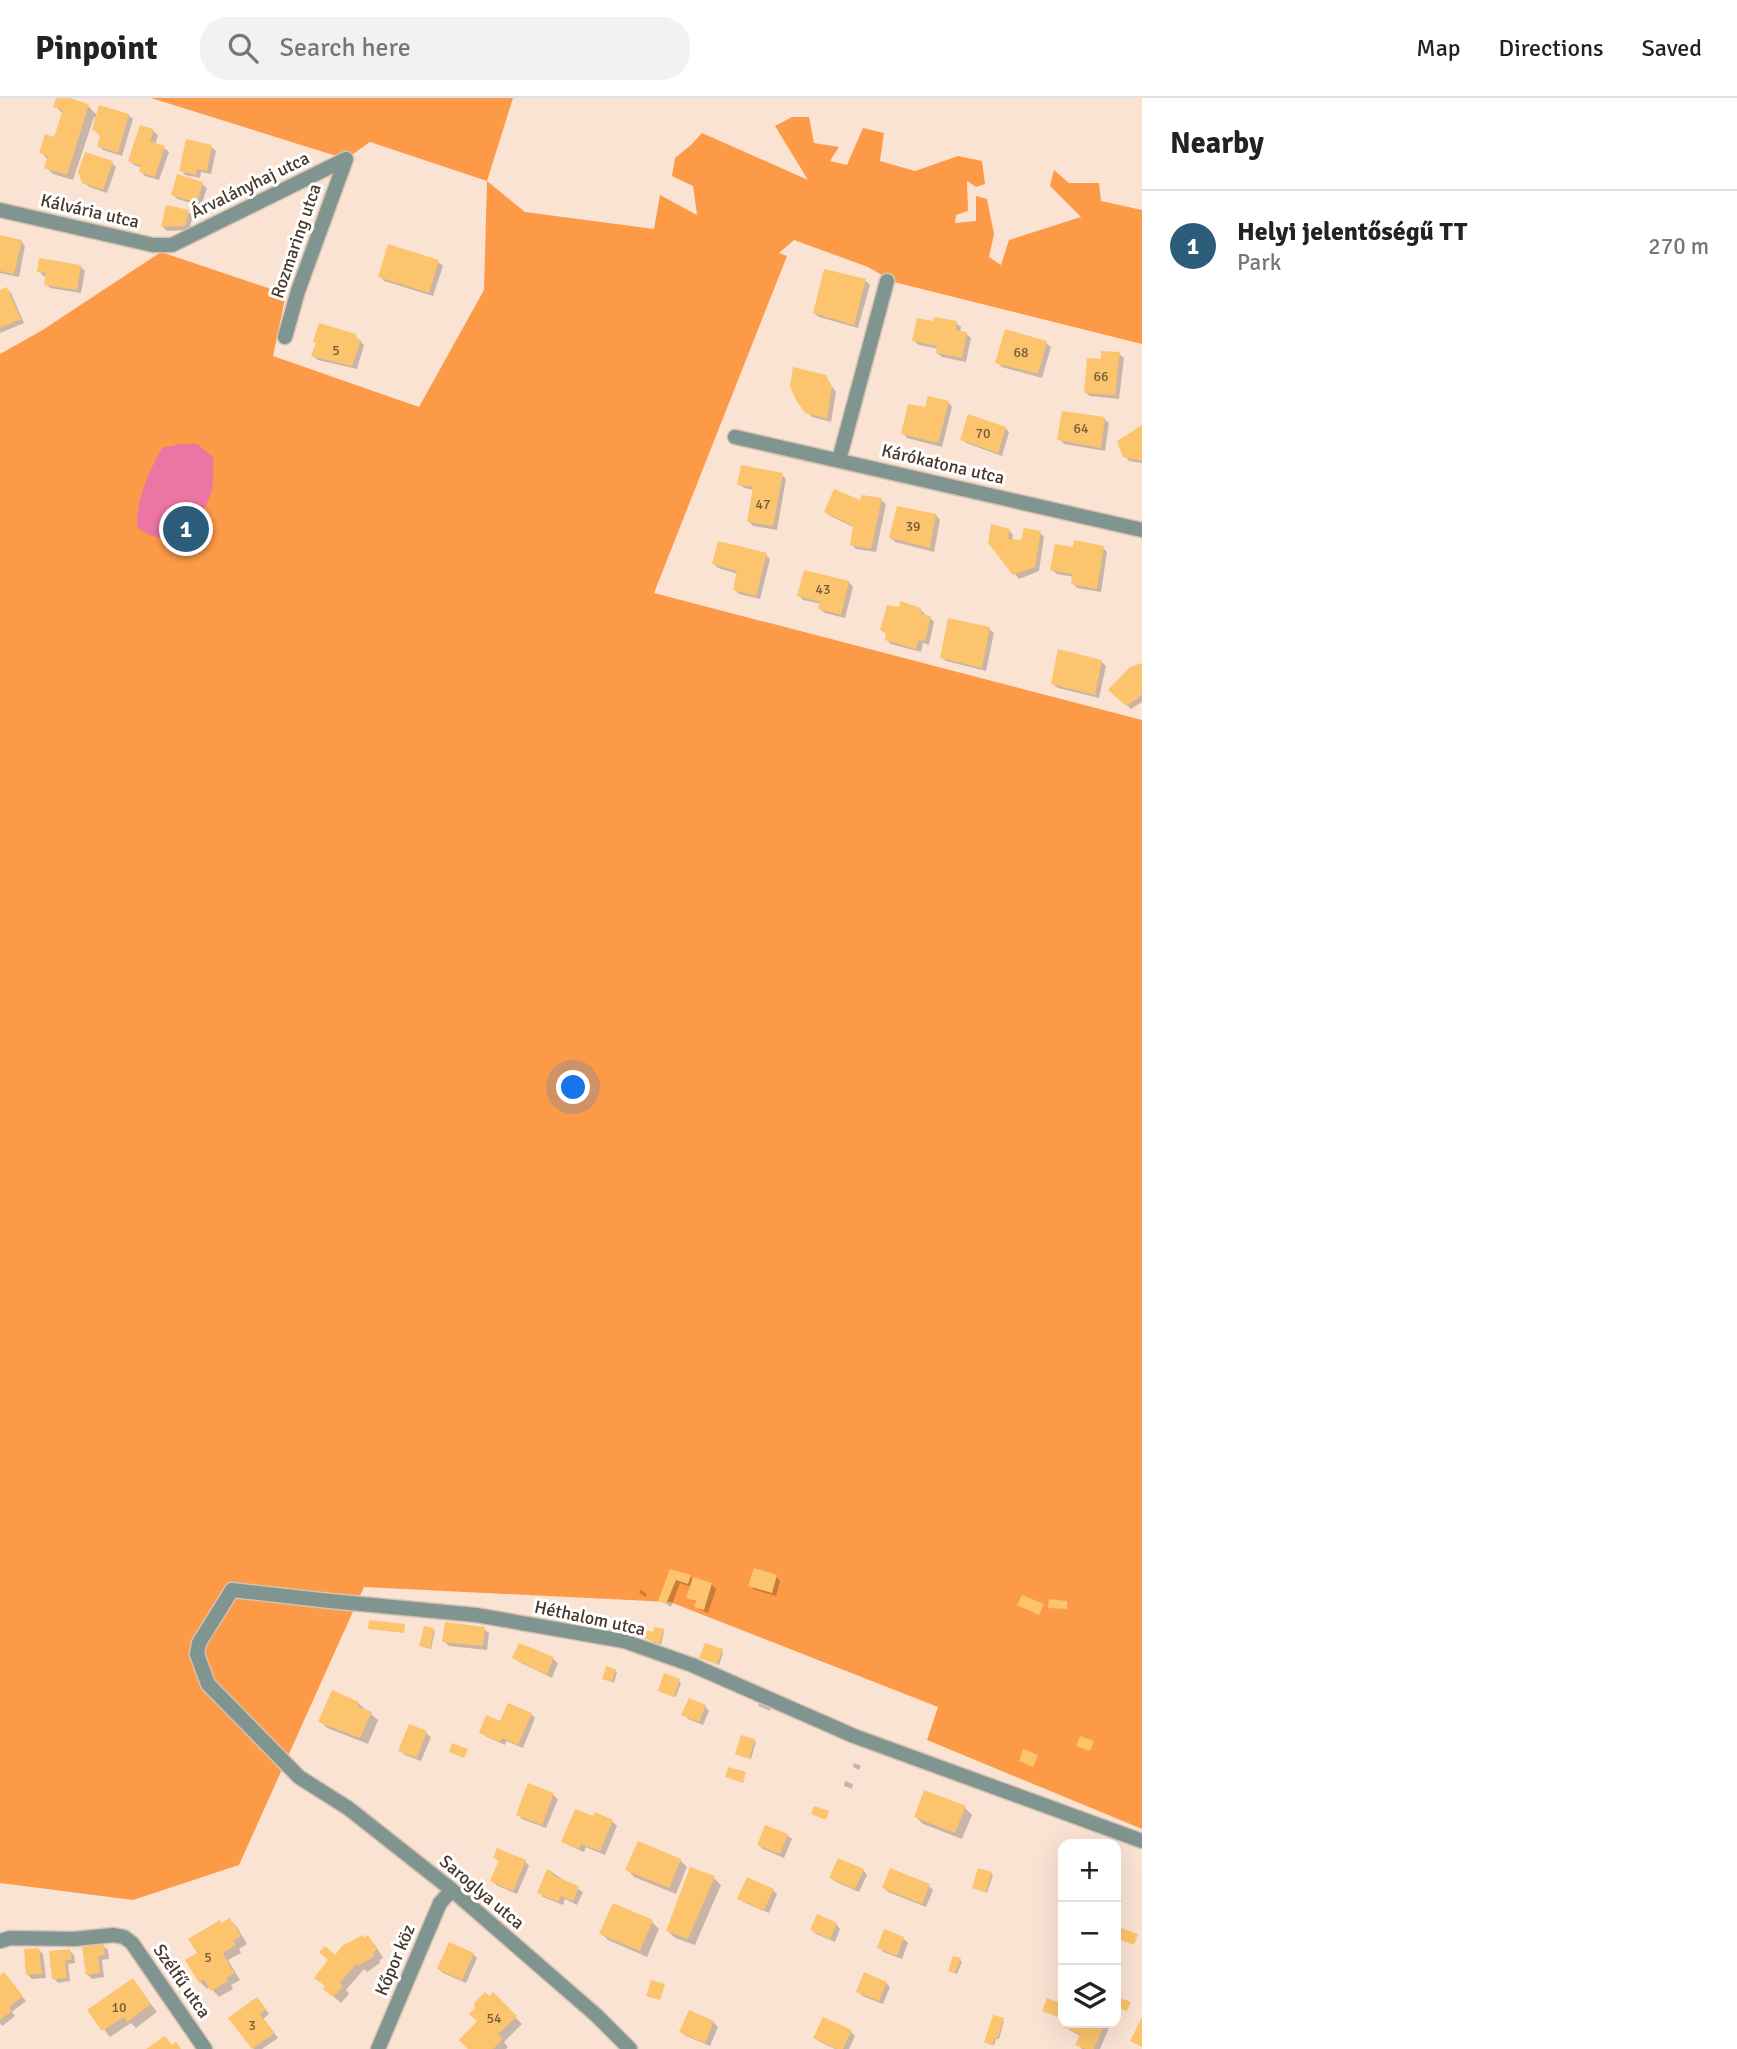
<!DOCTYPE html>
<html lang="en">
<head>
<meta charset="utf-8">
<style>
	:root { --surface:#fff; --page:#f2f2f2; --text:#222; --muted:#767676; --line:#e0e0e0; --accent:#2b5d7b }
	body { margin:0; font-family:Signika,sans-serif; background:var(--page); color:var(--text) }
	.controls { position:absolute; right:21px; bottom:21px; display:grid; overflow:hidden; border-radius:14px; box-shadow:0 7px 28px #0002 }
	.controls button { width:63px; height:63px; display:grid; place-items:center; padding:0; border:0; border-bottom:2px solid var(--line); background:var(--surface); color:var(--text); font:35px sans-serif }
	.you { position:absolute; left:574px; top:990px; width:24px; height:24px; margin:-18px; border:5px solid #fff; border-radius:50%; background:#1a73e8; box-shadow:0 0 0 10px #1a73e833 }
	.badge { display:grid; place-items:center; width:46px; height:46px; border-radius:50%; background:var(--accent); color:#fff; font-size:23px; font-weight:700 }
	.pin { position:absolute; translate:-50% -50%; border:4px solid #fff; box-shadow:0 2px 7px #0006 }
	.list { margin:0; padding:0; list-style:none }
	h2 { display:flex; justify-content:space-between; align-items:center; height:91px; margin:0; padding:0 28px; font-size:30px }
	h2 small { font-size:23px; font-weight:400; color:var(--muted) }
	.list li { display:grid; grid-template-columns:46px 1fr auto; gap:21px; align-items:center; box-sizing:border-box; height:112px; padding:0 28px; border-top:2px solid var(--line) }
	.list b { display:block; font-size:26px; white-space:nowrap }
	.list p { margin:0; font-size:23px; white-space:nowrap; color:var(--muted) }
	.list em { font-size:23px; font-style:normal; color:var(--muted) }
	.icon { flex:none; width:38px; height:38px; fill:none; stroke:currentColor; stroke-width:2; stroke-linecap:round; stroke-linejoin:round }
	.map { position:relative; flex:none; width:1142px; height:1951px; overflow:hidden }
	header { display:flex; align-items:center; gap:42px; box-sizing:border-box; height:98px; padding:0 35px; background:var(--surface); border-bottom:2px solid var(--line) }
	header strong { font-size:33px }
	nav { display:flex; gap:38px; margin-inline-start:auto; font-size:24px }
	.search { width:490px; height:63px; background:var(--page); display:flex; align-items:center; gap:18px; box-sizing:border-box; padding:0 24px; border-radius:28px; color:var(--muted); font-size:26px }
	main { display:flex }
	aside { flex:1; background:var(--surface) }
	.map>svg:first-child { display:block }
	.green { fill:#fc9a48 }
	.water { fill:#ec75a3 }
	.shadow { fill:#0003 }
	.building { fill:#fcc46c }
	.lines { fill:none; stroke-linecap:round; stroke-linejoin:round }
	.street-casing { stroke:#d6c1b2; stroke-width:17 }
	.street { stroke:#80958f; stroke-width:14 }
	.labels { text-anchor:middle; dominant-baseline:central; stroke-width:6; stroke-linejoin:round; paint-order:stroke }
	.number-label { font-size:14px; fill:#745b3d }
	.street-label { font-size:18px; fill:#47382d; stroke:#fff }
</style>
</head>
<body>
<header>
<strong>Pinpoint</strong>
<div class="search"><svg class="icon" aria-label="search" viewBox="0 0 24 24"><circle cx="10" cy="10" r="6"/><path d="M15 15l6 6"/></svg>Search here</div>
<nav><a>Map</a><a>Directions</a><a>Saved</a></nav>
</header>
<main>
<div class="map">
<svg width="1142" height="1951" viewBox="0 0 1142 1951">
	<rect width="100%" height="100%" fill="#fae3d3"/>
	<path class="green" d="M151,0H513L487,83L525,114L654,131L660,97L697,117L693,88L672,78L675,60L691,47L702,35L808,82L775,28L792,19H809L814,45L839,49L830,63L847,67L863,30L884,35L880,63L915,73L958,58L982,63L985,86L976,89L967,83L968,113L956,117L955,125L976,123V98L987,101L994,136L989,159L1001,167L1009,142L1081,119L1050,88L1054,72L1069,85H1099L1101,103L1142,112V246L894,184L868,169L794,142L779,155L787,158L654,495L1142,622V1731L927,1642L938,1609L670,1504L364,1489L239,1767L133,1802L0,1785V256L41,233L161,154L286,196L273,258L419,309L484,192L487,83L370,44L346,61Z"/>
	<path class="water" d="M181,346H197L213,359C213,369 214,381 212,391C202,427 172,457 137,429C137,400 148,375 162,350Z"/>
	<path class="shadow" d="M58,0L88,8L97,17H128L133,21L122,58L103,52L99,48L102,39L93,31L97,20L94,19L73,82L53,76L46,69L48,62L41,54L55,41L63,16L55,8Z
		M153,33L158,37L155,47L164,50L169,54L159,82L145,78L141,73L142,70L134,67L130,63Z
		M211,49L216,53L211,76L201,74L200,80L185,77L181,72Z
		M112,65L116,69L107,95L89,89L84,84Z
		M202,86L207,90L201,108L177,101L173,96Z
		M188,114L193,118L189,132L167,133L163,129Z
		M0,142L21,143L25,148L19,179L0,175Z
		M438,164L443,168L433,198L384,183L380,178Z
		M80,168L85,173L81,195L50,190L46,186L47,178H43L39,173Z
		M825,173L866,183L870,187L858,230L819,219L814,215Z
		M7,191L11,195L24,225L0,235V194Z
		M956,225L961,229L960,235L966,236L971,240L966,264L942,259L937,255L938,251L919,247L914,243Z
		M355,238L364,247L357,271L318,262L313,258Z
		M1046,245L1051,249L1042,280L1002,269L997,264Z
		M1119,256L1124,260L1119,301L1090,298L1085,294L1103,263Z
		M825,279L836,294L831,324L812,319L807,314Z
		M948,304L952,309L942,349L907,340L903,335L927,311Z
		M1104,321L1109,325L1105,353L1064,346L1059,341Z
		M1142,329V365L1129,363L1125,358Z
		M1005,330L1009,334L1002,358L966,345L962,341Z
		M782,377L786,381L777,432L753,428L749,423L754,392L744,390L739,386Z
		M881,402L886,406L876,454L856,451L852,447L855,430L830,418L826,414Z
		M936,417L940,422L934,454L895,444L891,440Z
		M1009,432L1013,437L1012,443L1023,444L1040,435L1044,439L1039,473L1019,481L989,444Z
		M1103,450L1107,454L1101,494L1077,490L1073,485L1074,479L1057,476L1052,472L1075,452Z
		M766,457L770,461L760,501L739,496L734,491L738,476L718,470L714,466Z
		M849,484L853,489L845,520L825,515L820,511L821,506L803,502L799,498Z
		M920,511L925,516V519L930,520L934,524L929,547L923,545L921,554L891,546L886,541L887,537L882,532Z
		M989,531L994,535L986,573L946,563L942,559Z
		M1101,563L1106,568L1099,600L1058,590L1053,586Z
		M1142,567V604L1131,611L1110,592Z
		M672,1473L711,1486L716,1491L708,1515L701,1512L696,1508L697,1505L688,1499L691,1489L680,1485L671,1509L660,1502Z
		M776,1478L780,1483L776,1498L755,1492L750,1488Z
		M641,1492L647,1496L646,1499L639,1495Z
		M484,1531L489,1535L487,1552L449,1548L444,1543Z
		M434,1532L435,1533L431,1551L423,1549L421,1547Z
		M663,1533L664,1534L661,1547L654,1545L652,1543L654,1536Z
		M520,1547L553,1561L558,1565L552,1580L519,1564L514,1559Z
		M722,1553L723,1555L719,1567L703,1561Z
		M615,1573L617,1574L614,1585L604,1581Z
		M679,1583L681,1585L676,1599L661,1594Z
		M760,1603L772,1609L770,1613L759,1608L758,1607Z
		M358,1605L378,1622L368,1646L327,1630L320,1623Z
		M705,1608L709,1613L703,1627L688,1621L684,1616Z
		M531,1616L535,1620L523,1650L506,1643L505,1647L485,1638L481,1634L501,1625Z
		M426,1635L431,1639L421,1663L405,1657L400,1653Z
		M754,1643L756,1644L751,1661L737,1656Z
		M854,1665L861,1668L859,1672L853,1669Z
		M845,1683L853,1686L852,1691L844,1688Z
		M553,1697L558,1701L546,1730L522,1721L518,1717Z
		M965,1710L972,1717L962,1741L923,1726L916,1719Z
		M595,1717L612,1723L617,1728L605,1757L586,1749L584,1754L568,1747L564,1743L594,1720Z
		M787,1737L792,1741L784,1760L763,1751L759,1747Z
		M495,1760L525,1763L529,1768L517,1796L496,1787L492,1782L500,1764Z
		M680,1762L687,1769L676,1796L634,1779L628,1772Z
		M863,1772L867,1777L859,1794L836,1784L831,1780Z
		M553,1775L583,1794L577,1807L565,1801L563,1807L543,1799L539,1794Z
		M991,1775L993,1777L987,1795L976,1791Z
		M714,1780L721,1787L695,1847L675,1840L668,1833Z
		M929,1788L933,1792L926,1809L888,1794L884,1789Z
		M773,1792L777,1796L769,1815L743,1804L739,1800Z
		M230,1822L237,1829L247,1846L239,1851L241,1855L228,1862L240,1882L231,1887L233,1891L219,1899L210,1889L207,1891L200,1884L199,1856L222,1827Z
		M652,1824L659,1831L647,1859L608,1842L601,1835Z
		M836,1826L840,1831L835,1844L816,1836L812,1832Z
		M368,1839L375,1847L383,1860L379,1863L380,1865L367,1874L364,1871L346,1892L349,1896L341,1905L332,1897L335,1859Z
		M903,1840L908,1845L902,1861L883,1854L879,1849Z
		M103,1848L108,1852L109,1861L102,1862L104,1879L92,1881L87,1876Z
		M39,1852L43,1856L46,1880L32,1881L28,1877Z
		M70,1853L74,1857L75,1865L68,1866L70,1883L58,1885L54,1880Z
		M473,1856L477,1860L466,1885L443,1875L439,1871Z
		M960,1862L962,1864L957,1876L951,1874L950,1872Z
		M0,1880L8,1881L26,1903L12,1914L15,1918L2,1928L0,1925Z
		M132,1882L157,1914L136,1930L131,1925L110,1939L89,1912Z
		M886,1885L890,1889L883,1906L862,1898L858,1893Z
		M493,1897L522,1926L504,1944L508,1949L506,1951H470L480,1923L489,1900Z
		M261,1905L269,1916L263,1921L278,1940L262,1951H254L231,1920Z
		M1003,1922L1004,1923L999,1941H996L994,1947L988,1946Z
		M713,1924L718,1929L710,1948L686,1938L681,1934Z
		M1068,1925H1111L1100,1951H1082L1078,1946L1081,1938L1071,1933L1066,1929Z
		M851,1934L855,1938L849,1951H835L820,1944L815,1940Z"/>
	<path class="building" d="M56,0H69L89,6L67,77L44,70L48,58L39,55L45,36L54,39L63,12L53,9Z
		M99,7L129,16L118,55L97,48L100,39L96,33L92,32Z
		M140,27L154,31L150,43L165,48L155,79L139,74L141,68L128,63Z
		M186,41L212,47L207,73L197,71L196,77L179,73Z
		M85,54L113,63L103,92L82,85L78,74Z
		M177,76L203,84L197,105L171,97Z
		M166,107L189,112L185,128L161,129Z
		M0,137L22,142L14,176L0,173Z
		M388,146L439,162L429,195L378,179Z
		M39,160L81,167L77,192L44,187L46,175L37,174Z
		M824,171L866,181L854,227L813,215Z
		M7,189L21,221L0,230V192Z
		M935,219L957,223L956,232L967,234L962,260L936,255L937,248L912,243L917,220L933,223Z
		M319,225L356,236V240L361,242L352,268L311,258L316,245L313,244Z
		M1005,231L1047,243L1038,276L995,265Z
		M1101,253L1120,254L1115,297L1084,295L1087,260L1101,261Z
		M793,269L826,277L832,289L827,321L805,315L796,302L790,288Z
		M928,298L949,303L938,345L901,336L908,306L925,309Z
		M1062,313L1105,319L1101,350L1057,342Z
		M968,316L1006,329L998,355L960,342Z
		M1142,327V363L1123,359L1117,343Z
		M741,367L783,375L773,428L747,424L753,389L737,387Z
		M834,391L860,402L862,397L882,400L871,451L850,447L853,428L824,414Z
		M897,408L936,416L930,450L889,440Z
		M991,426L1010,431L1008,441L1021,442L1024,430L1041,433L1035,469L1013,477L988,445Z
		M1074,442L1104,448L1097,491L1071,486L1072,476L1050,472L1055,446L1073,449Z
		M718,443L767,455L756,498L733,492L737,473L712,466Z
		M804,472L849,483L841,517L818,511L820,504L797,498Z
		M900,503L921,510V516L931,518L925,543L919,542L916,551L885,542L886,535L880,532L887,507L899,509Z
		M948,520L990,529L982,570L940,560Z
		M1058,551L1102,562L1095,597L1051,586Z
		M1142,565V597L1126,608L1108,592L1130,569Z
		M754,1470L777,1477L772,1495L748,1488Z
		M670,1471L691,1477L688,1486L676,1482L666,1506L658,1503Z
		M693,1479L712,1485L704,1512L694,1509L696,1503L686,1500Z
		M1022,1497L1044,1506L1039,1517L1017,1507Z
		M1049,1501L1067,1503V1511L1048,1510Z
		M369,1522L405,1526L404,1535L368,1531Z
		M445,1524L485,1529L483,1548L442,1544Z
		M424,1528L434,1530L430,1550L419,1548Z
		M654,1529L664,1531L659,1546L644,1540L646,1532L653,1534Z
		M519,1545L554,1559L547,1577L512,1560Z
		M705,1545L723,1551L717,1566L699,1560Z
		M606,1568L616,1571L612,1584L602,1581Z
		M664,1575L680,1581L674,1599L658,1593Z
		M332,1592L359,1604L357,1608L372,1614L360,1640L318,1624Z
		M689,1600L706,1607L699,1624L681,1617Z
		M508,1605L532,1615L518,1647L502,1640L500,1644L479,1635L486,1617L500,1623Z
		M409,1626L427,1633L417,1660L398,1653Z
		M741,1637L755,1641L749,1661L735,1656Z
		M1080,1638L1094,1643L1090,1653L1076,1648Z
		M452,1645L468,1651L464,1660L449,1654Z
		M1023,1651L1038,1657L1033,1669L1019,1663Z
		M728,1669L746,1674L743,1685L725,1679Z
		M528,1685L554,1695L542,1727L516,1717Z
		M924,1692L966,1708L955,1735L914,1719Z
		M814,1708L829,1713L826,1722L811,1716Z
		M575,1711L593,1718L595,1714L613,1722L600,1753L581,1746L579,1751L561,1744Z
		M765,1727L788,1736L780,1756L757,1747Z
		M638,1743L681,1761L669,1790L625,1772Z
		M497,1750L526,1762L513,1793L490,1783L499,1762L493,1760Z
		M838,1760L864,1771L855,1791L829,1780Z
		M690,1769L715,1778L688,1841L666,1833Z
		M890,1770L930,1786L922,1806L882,1790Z
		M978,1770L992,1774L986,1794L972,1790Z
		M547,1771L553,1774L552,1777L579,1788L573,1803L561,1798L558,1804L537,1795Z
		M747,1779L774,1791L764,1812L737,1801Z
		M613,1805L653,1822L640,1853L599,1836Z
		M817,1816L837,1825L830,1841L810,1832Z
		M230,1820L241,1838L233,1843L236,1847L223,1855L234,1875L226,1880L228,1883L211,1893L204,1882L199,1885L185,1862L197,1855L188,1841L220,1822L221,1825Z
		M1116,1828L1138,1836L1134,1847L1118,1841L1120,1836L1116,1834Z
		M884,1831L904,1839L897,1858L877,1850Z
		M363,1837L364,1840L368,1837L377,1852L373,1855L375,1858L358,1868L356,1866L340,1884L343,1888L333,1899L323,1891L325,1888L314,1880L328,1862L319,1854L325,1848L335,1857L342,1848Z
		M449,1844L474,1855L462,1882L437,1871Z
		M104,1846L105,1857L98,1858L100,1875L86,1877L82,1849Z
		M39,1850L42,1876L26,1877L24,1851Z
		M70,1851L72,1862H65L67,1880L52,1881L49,1853Z
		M953,1858L961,1860L955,1875L948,1873Z
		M4,1874L23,1898L9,1909L12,1913L0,1922V1878Z
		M864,1874L887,1884L879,1903L856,1894Z
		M133,1880L151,1906L127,1924L124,1919L102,1933L87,1912Z
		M651,1882L665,1886L660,1902L646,1898Z
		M485,1894L489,1898L493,1894L517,1918L498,1936L503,1941L493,1951H468L459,1942L477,1923L469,1916L475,1910L474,1905Z
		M257,1899L266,1911L260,1916L275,1935L252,1951L228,1920Z
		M1118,1899L1131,1904L1127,1913L1116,1909Z
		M1047,1900L1063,1906L1058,1919L1042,1913Z
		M689,1912L714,1923L705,1945L679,1934Z
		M993,1917L1004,1920L997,1941L995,1940L992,1947L984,1944Z
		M823,1919L852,1932L843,1951H837L813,1940Z
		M1142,1919V1949L1130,1943Z
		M1066,1925H1105L1094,1951H1086L1075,1947L1080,1936L1064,1929Z
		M165,1938L172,1947L176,1944L181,1951H146Z"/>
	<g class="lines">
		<g class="street-casing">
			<path id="street" d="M0,112L153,147H172L346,61
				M285,239L298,193L346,61
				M735,339L1142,432
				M839,362L887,183
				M0,1843L10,1840L74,1841L114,1837L124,1839L132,1845L205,1951
				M378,1951L440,1805L452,1792
				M630,1951L596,1917L452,1792L348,1710L299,1679L208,1586L197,1556L199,1545L232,1492L330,1503L476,1517L624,1543L692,1567L854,1638L1142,1743"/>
		</g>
		<use href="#street" class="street"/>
	</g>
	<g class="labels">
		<g class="number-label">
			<text x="336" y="252">5</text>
			<text x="1021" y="254">68</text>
			<text x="1101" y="278">66</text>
			<text x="1081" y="330">64</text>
			<text x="983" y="335">70</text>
			<text x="763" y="406">47</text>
			<text x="913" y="428">39</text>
			<text x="823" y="491">43</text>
			<text x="208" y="1859">5</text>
			<text x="119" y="1909">10</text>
			<text x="494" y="1920">54</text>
			<text x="252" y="1927">3</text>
		</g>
		<g class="street-label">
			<text transform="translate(250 87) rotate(-26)">Árvalányhaj utca</text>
			<text transform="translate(90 113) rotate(13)">Kálvária utca</text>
			<text transform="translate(296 143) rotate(-71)">Rozmaring utca</text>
			<text transform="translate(943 366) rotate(13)">Kárókatona utca</text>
			<text transform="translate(590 1520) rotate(12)">Héthalom utca</text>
			<text transform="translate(482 1794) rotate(40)">Saroglya utca</text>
			<text transform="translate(395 1862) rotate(-67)">Kőpor köz</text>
			<text transform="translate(182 1883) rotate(55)">Szélfű utca</text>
		</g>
	</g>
</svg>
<div class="controls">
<button>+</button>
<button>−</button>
<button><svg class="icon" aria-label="layers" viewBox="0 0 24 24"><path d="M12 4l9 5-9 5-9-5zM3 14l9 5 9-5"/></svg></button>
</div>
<div class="you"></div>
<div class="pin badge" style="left:186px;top:431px">1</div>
</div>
<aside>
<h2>Nearby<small></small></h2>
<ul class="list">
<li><span class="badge">1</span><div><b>Helyi jelentőségű TT</b><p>Park</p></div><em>270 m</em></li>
</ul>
</aside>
</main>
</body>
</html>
